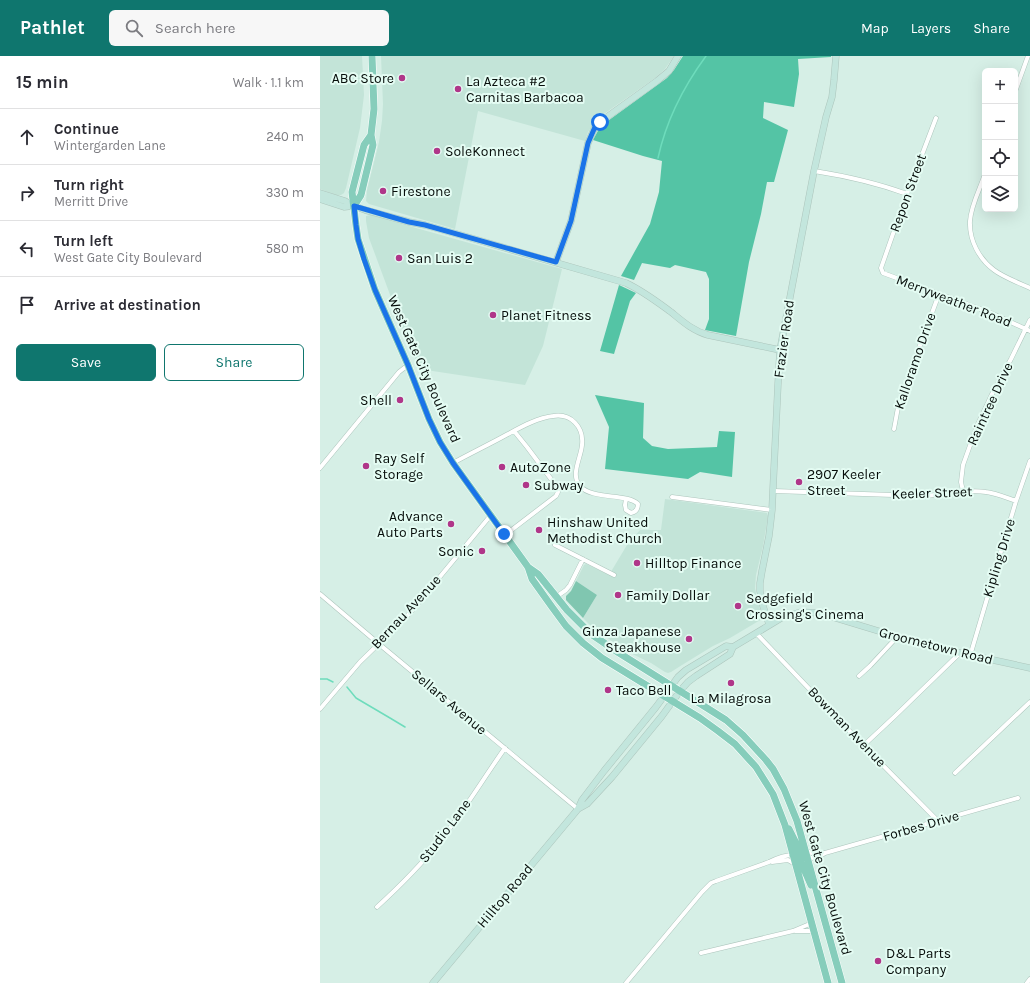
<!DOCTYPE html>
<html lang="en">
<head>
<meta charset="utf-8">
<style>
	:root { --surface:#fff; --page:#f7f7f7; --text:#2b2b33; --muted:#7c7c81; --line:#e1e1e2; --accent:#0f766e }
	body { margin:0; font-family:Karla,sans-serif; background:var(--page); color:var(--text) }
	.controls { position:absolute; right:12px; top:12px; display:grid; overflow:hidden; border-radius:6px; box-shadow:0 4px 16px #0002 }
	.controls button { width:36px; height:36px; display:grid; place-items:center; padding:0; border:0; border-bottom:1px solid var(--line); background:var(--surface); color:var(--text); font:20px sans-serif }
	.stop { position:absolute; width:12px; height:12px; margin:-9px; border:3px solid #1a73e8; border-radius:50%; background:#fff }
	.stop.end { background:#1a73e8; border-color:#fff; box-shadow:0 1px 4px #0008 }
	.list { margin:0; padding:0; list-style:none }
	h2 { display:flex; justify-content:space-between; align-items:center; height:52px; margin:0; padding:0 16px; font-size:17px }
	h2 small { font-size:13px; font-weight:400; color:var(--muted) }
	.list li { display:grid; grid-template-columns:26px 1fr auto; gap:12px; align-items:center; box-sizing:border-box; height:56px; padding:0 16px; border-top:1px solid var(--line) }
	.list b { display:block; font-size:15px; white-space:nowrap }
	.list p { margin:0; font-size:13px; white-space:nowrap; color:var(--muted) }
	.list em { font-size:13px; font-style:normal; color:var(--muted) }
	.actions { display:flex; gap:8px; padding:12px 16px }
	.actions a { flex:1; padding:9px 0; border:1px solid var(--accent); border-radius:6px; text-align:center; font-size:14px; color:var(--accent) }
	.actions .main { background:var(--accent); color:#fff }
	.icon { flex:none; width:22px; height:22px; fill:none; stroke:currentColor; stroke-width:2; stroke-linecap:round; stroke-linejoin:round }
	.map { position:relative; flex:none; width:710px; height:927px; overflow:hidden }
	header { display:flex; align-items:center; gap:24px; box-sizing:border-box; height:56px; padding:0 20px; background:var(--accent); color:#fff }
	header strong { font-size:19px }
	nav { display:flex; gap:22px; margin-inline-start:auto; font-size:14px }
	.search { width:280px; height:36px; background:var(--page); display:flex; align-items:center; gap:10px; box-sizing:border-box; padding:0 14px; border-radius:6px; color:var(--muted); font-size:15px }
	main { display:flex }
	aside { flex:1; background:var(--surface) }
	.map>svg:first-child { display:block }
	.built { fill:#c3e4d8 }
	.green { fill:#80c6b0 }
	.forest { fill:#54c4a5 }
	.lines { fill:none; stroke-linecap:round; stroke-linejoin:round }
	.stream { stroke:#6edcbc; stroke-width:1.5 }
	.street-casing { stroke:#adc5bc; stroke-width:5 }
	.secondary-casing { stroke:#adc5bc; stroke-width:7 }
	.primary-casing { stroke:#fff; stroke-width:8 }
	.street { stroke:#fff; stroke-width:4 }
	.secondary { stroke:#c3e6dd; stroke-width:6 }
	.primary { stroke:#86cdbb; stroke-width:7 }
	.route { stroke:#1a73e8; stroke-width:5 }
	.poi-dot { fill:#b03689; stroke:#e4fcf3; stroke-width:1.5 }
	.labels { text-anchor:middle; dominant-baseline:central; stroke-width:4; stroke-linejoin:round; paint-order:stroke }
	.poi-label { font-size:14px; fill:#060d0a; stroke:#e4fcf3; text-anchor:start }
	.street-label { font-size:14px; fill:#060d0a; stroke:#e4fcf3 }
</style>
</head>
<body>
<header>
<strong>Pathlet</strong>
<div class="search"><svg class="icon" aria-label="search" viewBox="0 0 24 24"><circle cx="10" cy="10" r="6"/><path d="M15 15l6 6"/></svg>Search here</div>
<nav><a>Map</a><a>Layers</a><a>Share</a></nav>
</header>
<main>
<aside>
<h2>15 min<small>Walk · 1.1 km</small></h2>
<ul class="list">
<li><svg class="icon" aria-label="ahead" viewBox="0 0 24 24"><path d="M12 20V5M6 11l6-6 6 6"/></svg><div><b>Continue</b><p>Wintergarden Lane</p></div><em>240 m</em></li>
<li><svg class="icon" aria-label="right" viewBox="0 0 24 24"><path d="M7 20v-9h11M14 6l5 5-5 5"/></svg><div><b>Turn right</b><p>Merritt Drive</p></div><em>330 m</em></li>
<li><svg class="icon" aria-label="left" viewBox="0 0 24 24"><path d="M17 20v-9H6M10 6l-5 5 5 5"/></svg><div><b>Turn left</b><p>West Gate City Boulevard</p></div><em>580 m</em></li>
<li><svg class="icon" aria-label="arrive" viewBox="0 0 24 24"><path d="M6 21V4h12l-3 4 3 4H6"/></svg><div><b>Arrive at destination</b></div></li>
</ul>
<div class="actions"><a class="main">Save</a><a>Share</a></div>
</aside>
<div class="map">
<svg width="710" height="927" viewBox="0 0 710 927">
	<rect width="100%" height="100%" fill="#d6efe6"/>
	<path class="built" d="M0,0H42L44,39L40,72L26,132L24,137L21,139H16L0,133Z
		M61,0H354L345,13L335,22L281,60L276,65L268,76L265,85L158,55L135,173L49,148L46,145L47,134L59,86L62,65L63,48Z
		M50,159L242,213L223,290L205,329L106,314L101,316L82,271L49,182L46,165V160Z
		M345,443L447,457L448,460L443,490L436,519L435,532L438,547L442,559V563L410,582L393,590L362,609L351,616L348,617L345,616L331,607L304,594L270,569L263,562L277,539L256,525L264,509L266,508L289,519L307,489L320,474H341Z"/>
	<path class="green" d="M256,525L277,539L263,562L246,544V540L251,535Z"/>
	<path class="forest" d="M363,0H511V1L478,3L479,18L474,51L444,46L443,62L468,74L454,126H447L441,158L429,206L416,280L385,274L389,263V223L386,216L355,209L350,212L322,207L314,224L301,220L330,168L339,136L342,105L323,100L273,84L279,73L285,67L347,22L354,14Z
		M299,229L316,237L310,245L294,298L280,295Z
		M275,339L324,347L323,382L332,390L348,393L397,391L399,375L415,376L412,421L380,416L368,423L285,413L289,371Z"/>
	<g class="lines">
		<path class="stream" d="M338,102C346,65 364,30 386,0
			M0,623H7L13,626
			M27,631L36,642L70,662L85,671"/>
		<g class="street-casing">
			<path id="street" d="M695,36L708,0
				M616,62L587,138L561,212L563,217L671,257L710,275
				M494,115C526,120 557,127 587,138
				M665,118C660,133 651,149 650,165C649,184 659,203 674,214C683,221 699,227 710,232
				M574,373L579,346L619,238
				M133,407C151,397 170,388 188,378C201,371 217,362 233,360C251,357 264,371 262,389C261,402 250,419 260,430C272,444 307,437 318,448C318,453 316,456 311,457L306,454L305,449L306,443
				M0,412L79,316L88,309
				M454,435L603,440C624,439 645,433 666,436C676,437 687,442 696,445
				M643,435L641,426L643,409L657,370L673,336L691,303L710,264
				M352,441L452,454
				M185,479L236,440L238,436L237,431L207,391L194,375
				M235,489L294,519
				M0,538L59,588L258,753
				M236,541L246,534L250,529L263,503
				M436,577L538,684L618,765
				M650,600L696,445L710,405
				M539,620L550,610L577,581
				M0,653L40,606L74,573L90,557L171,459
				M544,689L574,661L639,598
				M635,717L710,646
				M486,795L492,797H504
				M487,803L500,800L505,797L698,742
				M452,806L468,804L475,808
				M57,851C80,830 101,809 120,785C144,755 163,723 185,692
				M475,875H494
				M381,897L473,875L492,867
				M306,927L382,836L391,827L396,825L449,806C457,802 465,799 473,799
				M707,927L710,923"/>
		</g>
		<g class="secondary-casing">
			<path id="secondary" d="M0,137L25,145L34,150L45,154L89,166L105,169L137,178L306,227C323,235 336,245 351,256C362,265 373,275 388,279L460,294
				M0,143L24,151L33,150
				M236,206L251,165L268,87L275,71L280,66L337,25L349,15L358,0
				M449,568L442,547L440,535V527L442,515L449,480L452,454L458,328L460,294L494,115L506,61L512,41L514,24L516,0
				M258,753L262,744L284,715L336,651L358,621L366,614L406,590L413,591L463,561L481,556L499,557L608,590L710,612
				M113,927L258,753L267,748L292,721L342,660L360,635L368,626L376,620L410,598L413,591"/>
		</g>
		<g class="primary-casing">
			<path id="primary" d="M51,79L44,89L32,136L36,169L38,183L55,234L88,309L109,363L120,386L133,407L208,511L212,523L232,551L246,570L263,587L282,602L380,662L398,675L415,688L436,711L453,738L465,769L508,927
				M34,150L41,139L53,89L51,79L54,53L52,0
				M208,511L218,518L247,554L271,578L299,597L387,652L406,664L423,679L446,704L453,713L464,733L477,765L522,927
				M469,773L476,787L479,796L483,800L487,803
				M473,799L480,804L491,829"/>
		</g>
		<use href="#street" class="street"/>
		<use href="#secondary" class="secondary"/>
		<use href="#primary" class="primary"/>
	</g>
	<g class="lines">
		<path class="route" d="M184,478L133,407L120,386L109,363L88,309L55,234L44,203L38,183L36,169L34,150L89,166L105,169L236,206L251,165L268,87L275,71L280,66"/>
	</g>
	<g class="poi-dot">
		<circle cx="82" cy="22" r="4"/>
		<circle cx="138" cy="33" r="4"/>
		<circle cx="117" cy="95" r="4"/>
		<circle cx="63" cy="135" r="4"/>
		<circle cx="79" cy="202" r="4"/>
		<circle cx="173" cy="259" r="4"/>
		<circle cx="80" cy="344" r="4"/>
		<circle cx="46" cy="410" r="4"/>
		<circle cx="182" cy="411" r="4"/>
		<circle cx="479" cy="426" r="4"/>
		<circle cx="206" cy="429" r="4"/>
		<circle cx="131" cy="468" r="4"/>
		<circle cx="219" cy="474" r="4"/>
		<circle cx="162" cy="495" r="4"/>
		<circle cx="317" cy="507" r="4"/>
		<circle cx="298" cy="539" r="4"/>
		<circle cx="418" cy="550" r="4"/>
		<circle cx="369" cy="583" r="4"/>
		<circle cx="411" cy="627" r="4"/>
		<circle cx="288" cy="634" r="4"/>
		<circle cx="558" cy="905" r="4"/>
	</g>
	<g class="labels">
		<g class="poi-label">
			<text x="74" y="22" text-anchor="end">ABC Store</text>
			<text x="146" y="25">La Azteca #2<tspan x="146" dy="16">Carnitas Barbacoa</tspan></text>
			<text x="125" y="95">SoleKonnect</text>
			<text x="71" y="135">Firestone</text>
			<text x="87" y="202">San Luis 2</text>
			<text x="181" y="259">Planet Fitness</text>
			<text x="72" y="344" text-anchor="end">Shell</text>
			<text x="54" y="402">Ray Self<tspan x="54" dy="16">Storage</tspan></text>
			<text x="190" y="411">AutoZone</text>
			<text x="487" y="418">2907 Keeler<tspan x="487" dy="16">Street</tspan></text>
			<text x="214" y="429">Subway</text>
			<text x="123" y="460" text-anchor="end">Advance<tspan x="123" dy="16">Auto Parts</tspan></text>
			<text x="227" y="466">Hinshaw United<tspan x="227" dy="16">Methodist Church</tspan></text>
			<text x="154" y="495" text-anchor="end">Sonic</text>
			<text x="325" y="507">Hilltop Finance</text>
			<text x="306" y="539">Family Dollar</text>
			<text x="426" y="542">Sedgefield<tspan x="426" dy="16">Crossing's Cinema</tspan></text>
			<text x="361" y="575" text-anchor="end">Ginza Japanese<tspan x="361" dy="16">Steakhouse</tspan></text>
			<text x="296" y="634">Taco Bell</text>
			<text x="411" y="642" text-anchor="middle">La Milagrosa</text>
			<text x="566" y="897">D&amp;L Parts<tspan x="566" dy="16">Company</tspan></text>
		</g>
		<g class="street-label">
			<text transform="translate(588 137) rotate(-70)">Repon Street</text>
			<text transform="translate(634 245) rotate(21)">Merryweather Road</text>
			<text transform="translate(464 283) rotate(-82)">Frazier Road</text>
			<text transform="translate(595 305) rotate(-71)">Kalloramo Drive</text>
			<text transform="translate(104 313) rotate(66)">West Gate City Boulevard</text>
			<text transform="translate(670 348) rotate(-65)">Raintree Drive</text>
			<text transform="translate(612 437) rotate(-2)">Keeler Street</text>
			<text transform="translate(679 502) rotate(-73)">Kipling Drive</text>
			<text transform="translate(86 556) rotate(-47)">Bernau Avenue</text>
			<text transform="translate(616 590) rotate(14)">Groometown Road</text>
			<text transform="translate(129 646) rotate(40)">Sellars Avenue</text>
			<text transform="translate(527 671) rotate(46)">Bowman Avenue</text>
			<text transform="translate(601 770) rotate(-16)">Forbes Drive</text>
			<text transform="translate(125 775) rotate(-53)">Studio Lane</text>
			<text transform="translate(505 822) rotate(74)">West Gate City Boulevard</text>
			<text transform="translate(185 840) rotate(-50)">Hilltop Road</text>
		</g>
	</g>
</svg>
<div class="controls">
<button>+</button>
<button>−</button>
<button><svg class="icon" aria-label="locate" viewBox="0 0 24 24"><circle cx="12" cy="12" r="6"/><path d="M12 2v4M12 18v4M2 12h4M18 12h4"/></svg></button>
<button><svg class="icon" aria-label="layers" viewBox="0 0 24 24"><path d="M12 4l9 5-9 5-9-5zM3 14l9 5 9-5"/></svg></button>
</div>
<div class="stop" style="left:280px;top:66px"></div>
<div class="stop end" style="left:184px;top:478px"></div>
</div>
</main>
</body>
</html>
